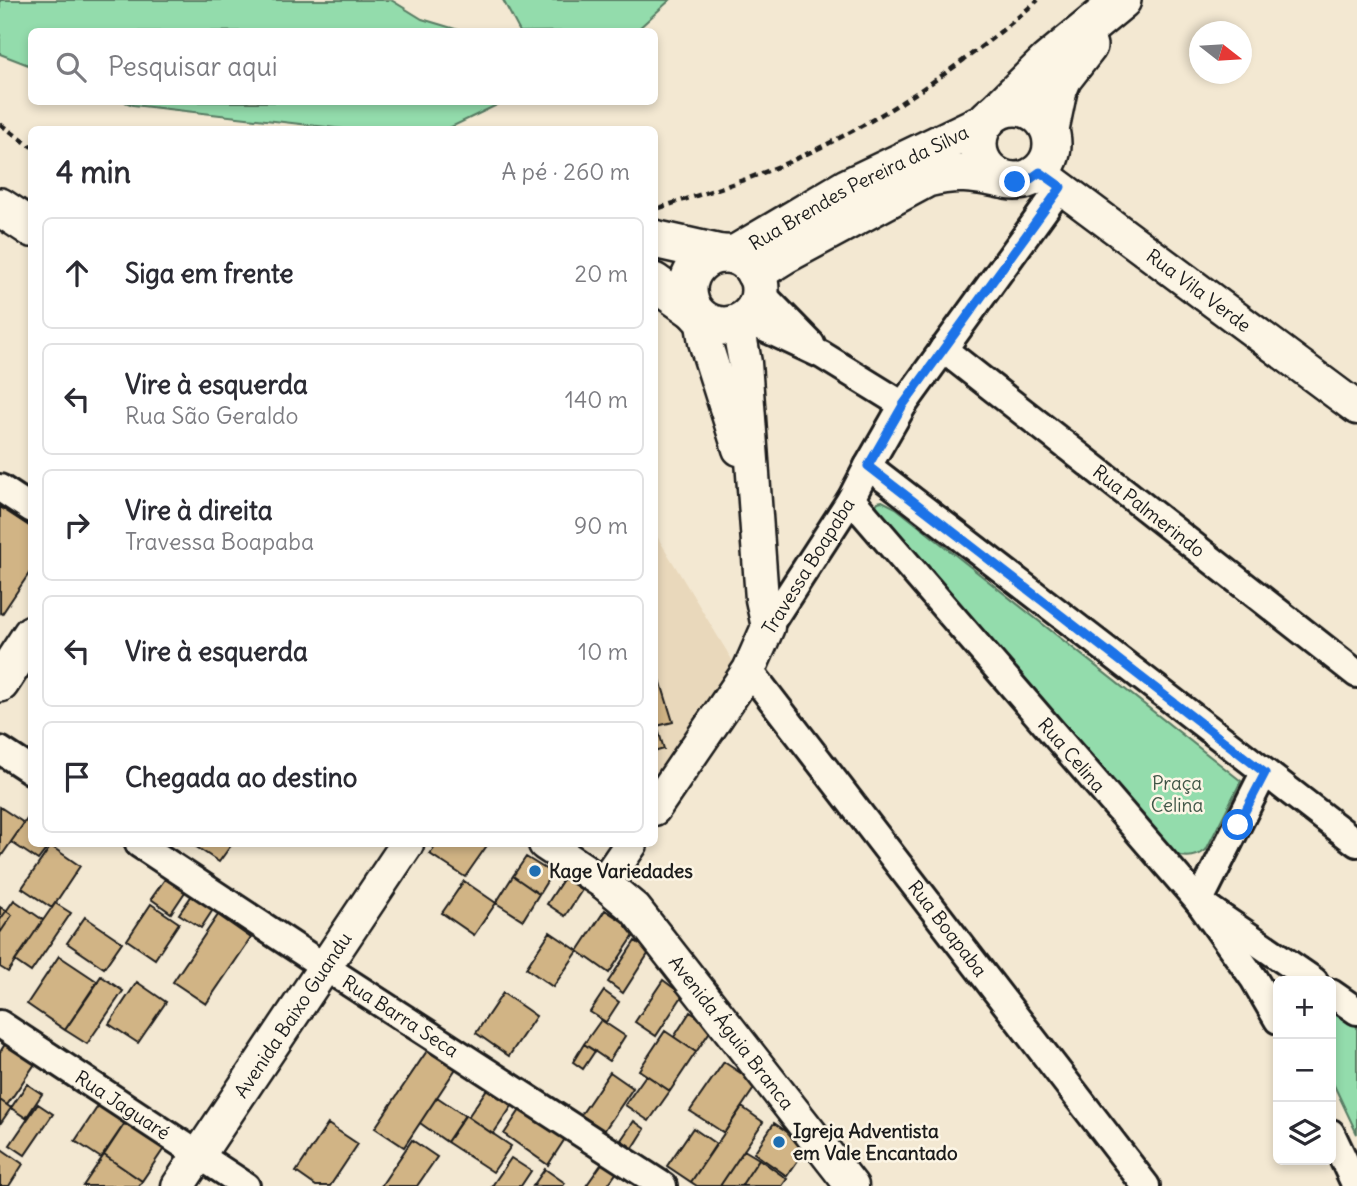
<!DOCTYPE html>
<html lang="pt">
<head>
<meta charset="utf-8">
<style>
	:root { --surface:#fff; --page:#f2f2f3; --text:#2b2b33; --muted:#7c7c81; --line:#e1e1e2 }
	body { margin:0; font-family:Delius,sans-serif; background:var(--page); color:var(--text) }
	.controls { position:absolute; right:21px; bottom:21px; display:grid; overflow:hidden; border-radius:10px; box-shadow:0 4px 10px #0003 }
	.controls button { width:63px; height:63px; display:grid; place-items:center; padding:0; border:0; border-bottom:2px solid var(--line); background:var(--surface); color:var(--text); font:35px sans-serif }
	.compass { position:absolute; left:1189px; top:21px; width:63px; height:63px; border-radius:50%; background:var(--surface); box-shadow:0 4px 10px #0003; rotate:107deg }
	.stop { position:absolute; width:21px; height:21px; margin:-16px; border:5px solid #1a73e8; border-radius:50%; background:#fff }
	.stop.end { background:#1a73e8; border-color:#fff; box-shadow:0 2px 7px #0008 }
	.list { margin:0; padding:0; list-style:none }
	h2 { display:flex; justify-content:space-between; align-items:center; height:91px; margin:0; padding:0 28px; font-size:30px }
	h2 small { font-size:23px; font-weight:400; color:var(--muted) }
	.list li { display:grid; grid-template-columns:46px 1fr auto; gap:21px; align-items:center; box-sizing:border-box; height:112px; margin:0 14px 14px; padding:0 14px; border:2px solid var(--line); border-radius:10px }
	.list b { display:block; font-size:26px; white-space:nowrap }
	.list p { margin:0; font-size:23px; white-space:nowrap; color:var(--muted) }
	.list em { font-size:23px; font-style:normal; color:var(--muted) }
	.icon { flex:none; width:38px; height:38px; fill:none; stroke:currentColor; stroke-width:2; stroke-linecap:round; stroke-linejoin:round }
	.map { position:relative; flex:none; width:1357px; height:1186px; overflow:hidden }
	.search { position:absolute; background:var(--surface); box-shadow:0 4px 10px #0003; left:28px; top:28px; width:630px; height:77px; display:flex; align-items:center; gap:18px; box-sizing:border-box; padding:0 24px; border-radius:10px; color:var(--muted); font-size:26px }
	.panel { position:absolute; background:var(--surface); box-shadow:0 4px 10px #0003; left:28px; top:126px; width:630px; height:721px; border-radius:10px }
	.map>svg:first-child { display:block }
	.built { fill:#e9d8bb }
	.green { fill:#93dcac; stroke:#587c64; stroke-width:2 }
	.building { fill:#d1b485; stroke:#1c1c1c; stroke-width:2 }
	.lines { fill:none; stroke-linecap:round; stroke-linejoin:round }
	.minor-casing { stroke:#1c1c1c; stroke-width:32 }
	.tertiary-casing { stroke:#1c1c1c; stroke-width:37 }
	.secondary-casing { stroke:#1c1c1c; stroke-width:42 }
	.path { stroke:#1c1c1c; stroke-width:4.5; stroke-dasharray:7 5; stroke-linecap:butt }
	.minor { stroke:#fcf5e5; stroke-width:26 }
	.tertiary { stroke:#fcf5e5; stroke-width:32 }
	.secondary { stroke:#fcf5e5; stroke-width:37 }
	.route { stroke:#1a73e8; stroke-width:9 }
	.poi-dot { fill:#1f6fb2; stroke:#fcf5e5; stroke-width:2.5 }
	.labels { text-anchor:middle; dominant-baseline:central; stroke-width:5; stroke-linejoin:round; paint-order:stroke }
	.street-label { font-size:19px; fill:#1c1c1c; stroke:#fcf5e5 }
	.park-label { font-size:19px; fill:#405647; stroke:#fcf5e5 }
	.poi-label { font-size:19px; font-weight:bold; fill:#1c1c1c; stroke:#fcf5e5; text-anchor:start }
</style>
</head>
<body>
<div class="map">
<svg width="1357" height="1186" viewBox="0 0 1357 1186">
	<rect width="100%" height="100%" fill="#f3e8d2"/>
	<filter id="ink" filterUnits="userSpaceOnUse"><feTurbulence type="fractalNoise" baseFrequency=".0143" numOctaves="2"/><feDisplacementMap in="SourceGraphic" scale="14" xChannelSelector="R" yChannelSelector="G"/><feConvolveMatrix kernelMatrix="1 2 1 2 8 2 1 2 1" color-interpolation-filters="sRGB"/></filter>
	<g filter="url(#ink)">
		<path class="built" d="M655,533L734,663L655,778Z"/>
		<path class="green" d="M0,0H391L422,19L462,31L32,32L31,66L0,54Z
			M503,0H670L636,31L520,32Z
			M125,102H503L445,130L344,129L133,105Z
			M882,501L896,508L1241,781L1206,850C1195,859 1183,858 1171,853L878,519L876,505L878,502Z
			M1331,1006L1357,1025V1134L1331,1079Z"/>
		<path class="building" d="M0,507L32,528V569L2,614L0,613Z
			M654,660L673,722L657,726L664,749L654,752Z
			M0,807L24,823L0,858Z
			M32,812V844H50L38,860L11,842Z
			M192,844H232L219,862Z
			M437,844H488L465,877L430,854Z
			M51,846L80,866L52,908L22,888Z
			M526,857L552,873L539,894L513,876Z
			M513,876L539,894L523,920L496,903Z
			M564,878L582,890L565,916L547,904Z
			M165,879L185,892L171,913L151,899Z
			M464,881L496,903L474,935L442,913Z
			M197,888L218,902L201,928L179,914Z
			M14,900L43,920L8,972L0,967V920Z
			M55,903L71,913L31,972L15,961Z
			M151,904L179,923L155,959L127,940Z
			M0,907L12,915L0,933Z
			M605,910L637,931L609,973L578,951Z
			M218,915L251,938L206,1004L173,982Z
			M85,917L122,942L104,968L67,943Z
			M550,932L578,951L553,987L526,968Z
			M635,941L650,951L623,993L608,982Z
			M59,956L98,982L65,1030L27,1004Z
			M101,976L123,991L87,1044L65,1030Z
			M663,980L683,995L656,1036L635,1022Z
			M137,982L166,1002L138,1043L109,1024Z
			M604,991L619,1002L606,1022L590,1012Z
			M503,993L536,1016L509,1056L476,1033Z
			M690,1012L713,1027L696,1052L674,1037Z
			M601,1020L625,1036L609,1061L584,1044Z
			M665,1031L696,1052L670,1091L639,1070Z
			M11,1035L41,1055L7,1105L0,1100V1052Z
			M584,1044L595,1051L583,1069L573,1062Z
			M429,1048L457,1067L404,1147L375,1128Z
			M724,1062L757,1084L724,1133L690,1111Z
			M610,1072L633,1088L604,1131L581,1115Z
			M646,1075L670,1091L649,1121L625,1105Z
			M27,1084L42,1094L26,1118L11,1108Z
			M489,1086L514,1103L493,1134L468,1117Z
			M104,1097L131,1114L101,1158L75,1141Z
			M437,1097L465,1116L447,1142L420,1123Z
			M0,1100L11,1108L0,1124Z
			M526,1101L570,1131L548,1165L504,1134Z
			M38,1104L53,1114L25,1155L10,1145Z
			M742,1107L763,1122L720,1186H697L691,1182Z
			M131,1114L169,1141L142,1181L104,1155Z
			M465,1115L511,1146L493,1172L447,1142Z
			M634,1121L645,1129L633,1148L621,1140Z
			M774,1123L808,1146L787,1176L754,1153Z
			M328,1124L358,1144L330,1186H316L296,1172Z
			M693,1128L716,1144L691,1182L667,1166Z
			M412,1140L437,1157L417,1186H381Z
			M0,1148L23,1164L9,1186H0Z
			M744,1150L759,1159L741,1186H720Z
			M104,1155L142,1181L139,1186H83Z
			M511,1158L531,1171L521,1186H492Z
			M759,1159L787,1179L782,1186H741Z
			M603,1162L617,1172L607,1186H586Z
			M545,1169L565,1183L563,1186H533Z"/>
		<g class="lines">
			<g class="minor-casing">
				<g id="minor">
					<path d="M760,292L811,344"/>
					<path d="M745,319L822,355L903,405"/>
					<path id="s1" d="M943,349L1357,674"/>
					<path d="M868,466L1357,843"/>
					<path d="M0,488L32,509"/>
					<path id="s2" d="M851,499L1199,902L1254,979L1278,1020"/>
					<path d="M768,627L851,499L868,466L903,405L1061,187"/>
					<path id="s3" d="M749,670L1146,1186"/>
					<path d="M0,750L32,771"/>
					<path d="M1264,773L1199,902L1314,981"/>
					<path id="s4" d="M139,844L325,967L663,1186"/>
					<path d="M1331,993L1357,1011"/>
					<path id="s5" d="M0,1024L246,1186"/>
					<path d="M1331,1133L1356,1186"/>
				</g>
			</g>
			<g class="tertiary-casing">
				<g id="tertiary">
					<path id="s6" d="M1040,172L1357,408"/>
					<path d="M701,318L705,342L739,449"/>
					<path d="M654,809L749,670L768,627L762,599L745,363L738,324"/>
					<path id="s7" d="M545,844L604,883L635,909L852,1186"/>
					<path d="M604,883L631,844"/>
					<path id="s8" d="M178,1186L407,844"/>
				</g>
			</g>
			<g class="secondary-casing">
				<g id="secondary">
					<circle cx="1015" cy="144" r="37"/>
					<path d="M997,111L1047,62L1122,0"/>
					<path d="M1050,129L1058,90L1063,78L1088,46"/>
					<path d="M0,207L32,228"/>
					<path d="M654,239L721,254"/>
					<circle cx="724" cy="290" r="36"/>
					<path id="s9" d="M734,255L847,188L985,122"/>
					<path d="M755,273L784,255L927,178C955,171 973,173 1001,179"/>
					<path d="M654,282L692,309"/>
					<path d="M0,683L32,634"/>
				</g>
			</g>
			<path class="path" d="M0,124L32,147
				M659,208C689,198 719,189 749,178C855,139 954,74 1038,0"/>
			<use href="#minor" class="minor"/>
			<use href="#tertiary" class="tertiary"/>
			<use href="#secondary" class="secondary"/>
		</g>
	</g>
	<g class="lines" filter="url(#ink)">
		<path class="route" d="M1015,182L1029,180L1040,172L1061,187L903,405L868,466L1265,773L1238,825"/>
	</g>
	<g class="poi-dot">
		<circle cx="535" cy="871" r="7"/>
		<circle cx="779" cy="1142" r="7"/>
	</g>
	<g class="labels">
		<g class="street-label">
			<text stroke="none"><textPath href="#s9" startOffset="142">Rua Brendes Pereira da Silva</textPath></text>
			<text stroke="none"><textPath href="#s6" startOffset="198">Rua Vila Verde</textPath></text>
			<text stroke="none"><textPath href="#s1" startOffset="262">Rua Palmerindo</textPath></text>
			<text transform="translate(808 566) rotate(-58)">Travessa Boapaba</text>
			<text stroke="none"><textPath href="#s2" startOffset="338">Rua Celina</textPath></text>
			<text stroke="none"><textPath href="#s3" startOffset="326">Rua Boapaba</textPath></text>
			<text stroke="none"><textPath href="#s8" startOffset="206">Avenida Baixo Guandu</textPath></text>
			<text stroke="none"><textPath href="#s4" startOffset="313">Rua Barra Seca</textPath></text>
			<text stroke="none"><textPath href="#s7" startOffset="268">Avenida Águia Branca</textPath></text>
			<text stroke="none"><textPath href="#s5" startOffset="147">Rua Jaguaré</textPath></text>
		</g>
		<g class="park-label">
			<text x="1177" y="783">Praça<tspan x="1177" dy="22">Celina</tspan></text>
		</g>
		<g class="poi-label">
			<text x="549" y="871">Kage Variedades</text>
			<text x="793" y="1131">Igreja Adventista<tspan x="793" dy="22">em Vale Encantado</tspan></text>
		</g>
	</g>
</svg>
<div class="controls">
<button>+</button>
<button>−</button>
<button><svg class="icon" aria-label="layers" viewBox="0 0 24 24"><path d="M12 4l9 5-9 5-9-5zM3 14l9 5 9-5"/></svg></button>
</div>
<svg class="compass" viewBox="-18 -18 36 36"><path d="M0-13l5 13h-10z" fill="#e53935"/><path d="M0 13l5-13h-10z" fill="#7c7c81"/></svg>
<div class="stop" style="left:1238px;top:825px"></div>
<div class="stop end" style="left:1015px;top:182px"></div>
<div class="search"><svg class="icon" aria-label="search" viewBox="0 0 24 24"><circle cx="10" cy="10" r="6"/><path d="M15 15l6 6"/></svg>Pesquisar aqui</div>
<section class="panel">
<h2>4 min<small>A pé · 260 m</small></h2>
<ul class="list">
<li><svg class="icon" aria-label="ahead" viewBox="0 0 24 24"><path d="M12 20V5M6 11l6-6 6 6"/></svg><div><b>Siga em frente</b></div><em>20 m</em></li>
<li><svg class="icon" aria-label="left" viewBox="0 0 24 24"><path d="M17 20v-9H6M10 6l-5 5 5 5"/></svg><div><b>Vire à esquerda</b><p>Rua São Geraldo</p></div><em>140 m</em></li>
<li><svg class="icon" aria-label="right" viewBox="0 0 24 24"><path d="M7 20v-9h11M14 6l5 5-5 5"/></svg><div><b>Vire à direita</b><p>Travessa Boapaba</p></div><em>90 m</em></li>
<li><svg class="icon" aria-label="left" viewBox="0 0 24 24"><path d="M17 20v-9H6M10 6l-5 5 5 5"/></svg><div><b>Vire à esquerda</b></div><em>10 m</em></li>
<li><svg class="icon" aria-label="arrive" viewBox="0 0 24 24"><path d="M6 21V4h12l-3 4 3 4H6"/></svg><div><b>Chegada ao destino</b></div></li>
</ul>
</section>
</div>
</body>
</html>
